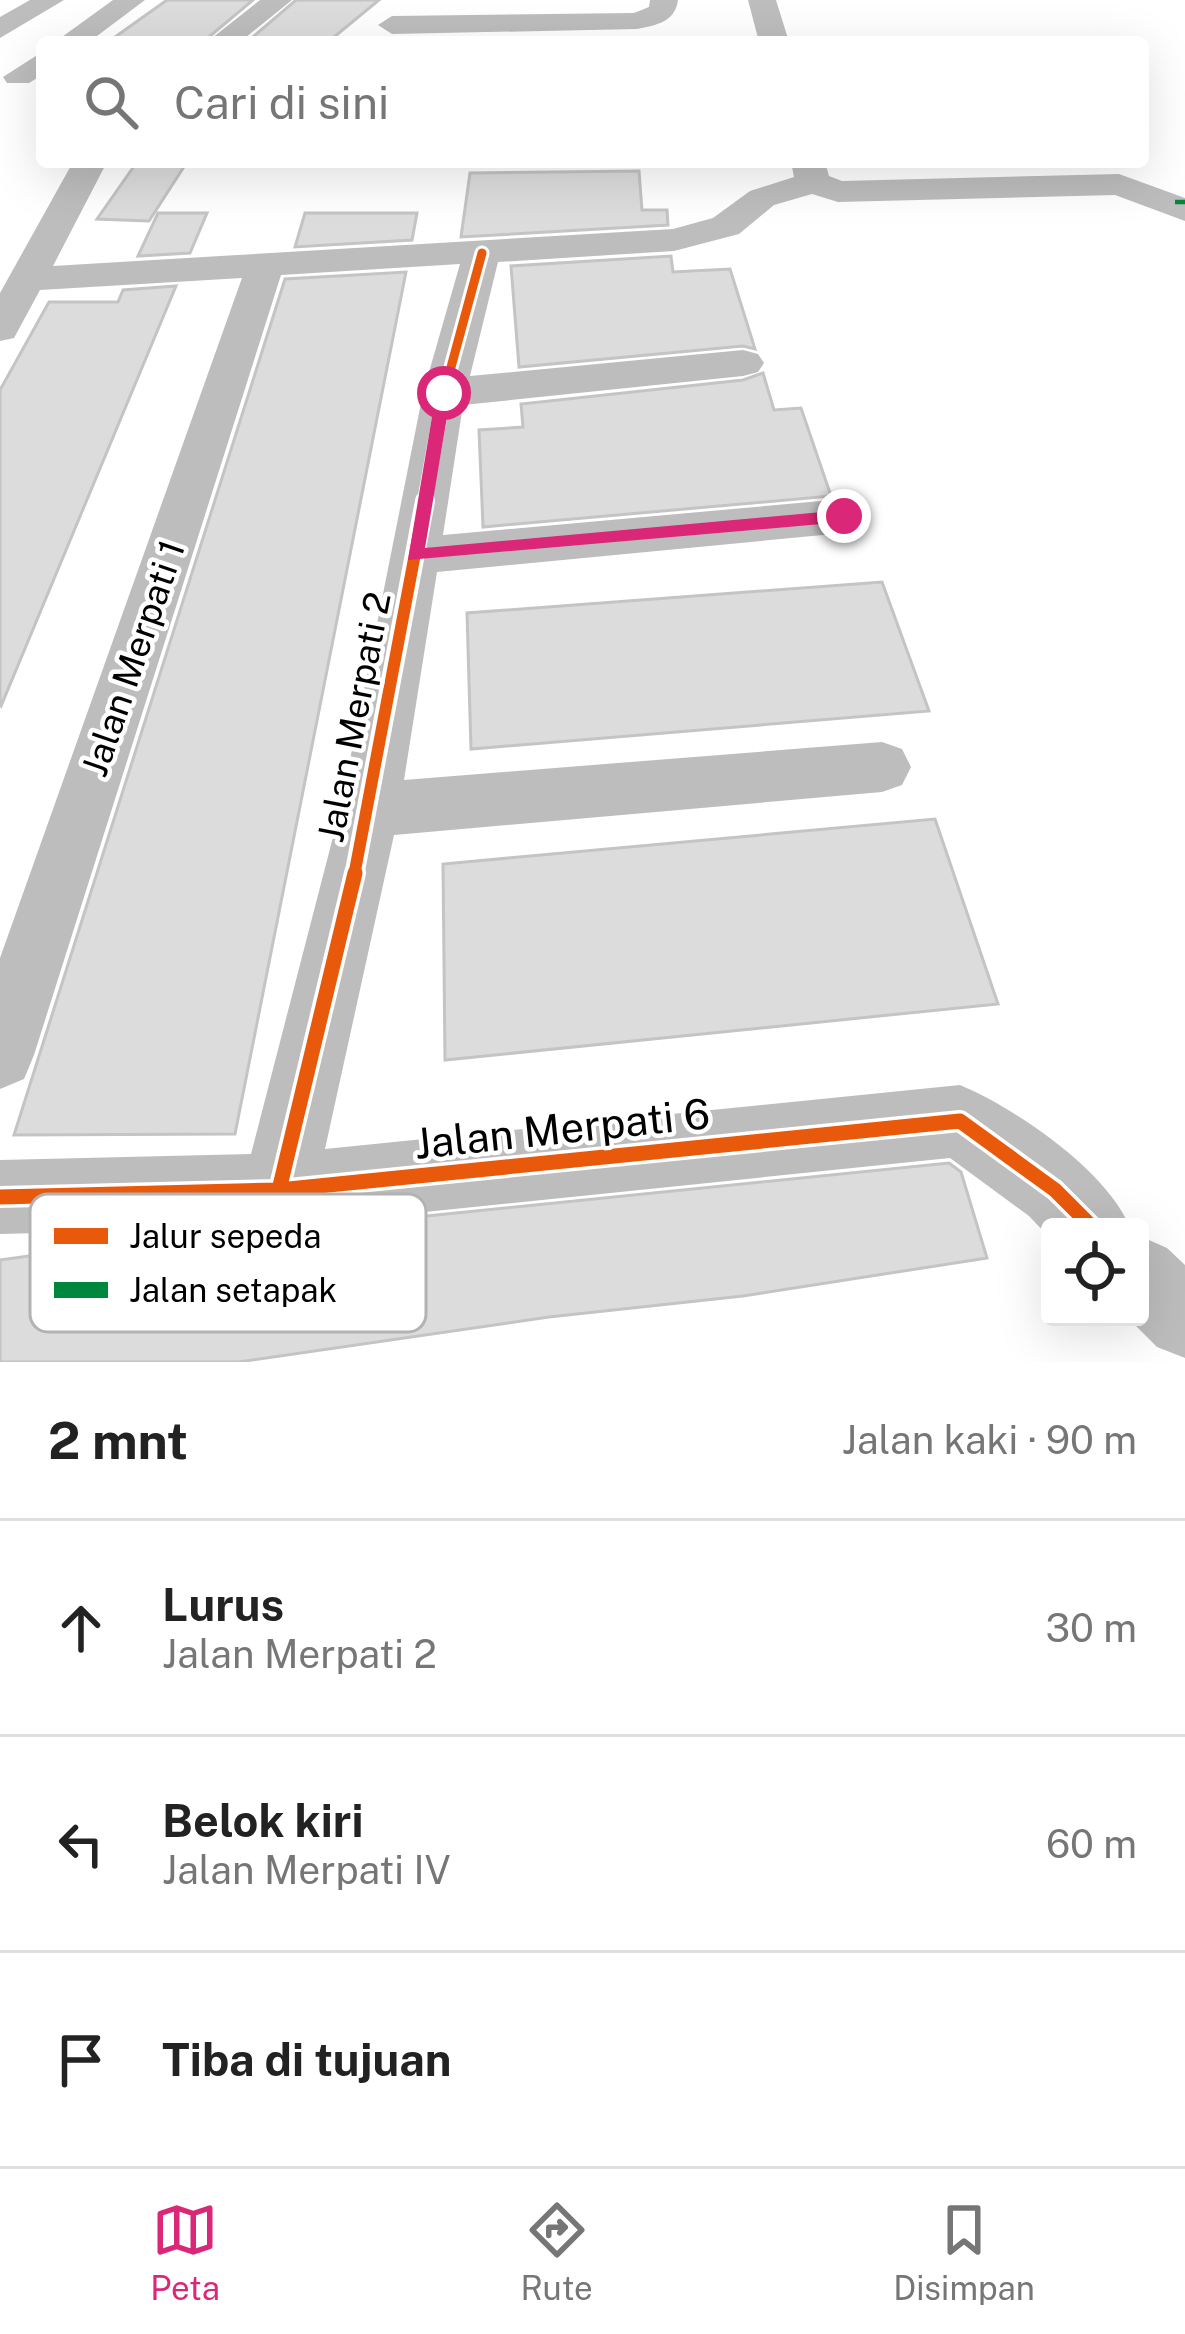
<!DOCTYPE html>
<html lang="id">
<head>
<meta charset="utf-8">
<style>
	:root { --surface:#fff; --page:#f2f2f2; --text:#222; --muted:#767676; --line:#e0e0e0; --accent:#db2777 }
	body { margin:0; font-family:"Public Sans",sans-serif; background:var(--page); color:var(--text) }
	.controls { position:absolute; right:36px; bottom:36px; display:grid; overflow:hidden; border-radius:12px; box-shadow:0 12px 48px #0002 }
	.controls button { width:108px; height:108px; display:grid; place-items:center; padding:0; border:0; border-bottom:3px solid var(--line); background:var(--surface); color:var(--text); font:60px sans-serif }
	.stop { position:absolute; width:36px; height:36px; margin:-27px; border:9px solid #db2777; border-radius:50%; background:#fff }
	.stop.end { background:#db2777; border-color:#fff; box-shadow:0 3px 12px #0008 }
	.list { margin:0; padding:0; list-style:none }
	h2 { display:flex; justify-content:space-between; align-items:center; height:156px; margin:0; padding:0 48px; font-size:51px }
	h2 small { font-size:39px; font-weight:400; color:var(--muted) }
	.list li { display:grid; grid-template-columns:78px 1fr auto; gap:36px; align-items:center; box-sizing:border-box; height:216px; padding:0 48px; border-top:3px solid var(--line) }
	.list b { display:block; font-size:45px; white-space:nowrap }
	.list p { margin:0; font-size:39px; white-space:nowrap; color:var(--muted) }
	.list em { font-size:39px; font-style:normal; color:var(--muted) }
	.icon { flex:none; width:66px; height:66px; fill:none; stroke:currentColor; stroke-width:2; stroke-linecap:round; stroke-linejoin:round }
	.map { position:relative; flex:none; width:1185px; height:1362px; overflow:hidden }
	.search { position:absolute; background:var(--surface); box-shadow:0 12px 48px #0002; left:36px; right:36px; top:36px; height:132px; display:flex; align-items:center; gap:30px; box-sizing:border-box; padding:0 42px; border-radius:12px; color:var(--muted); font-size:45px }
	.sheet { height:804px; background:var(--surface) }
	nav { display:flex; justify-content:space-around; align-items:center; box-sizing:border-box; height:168px; border-top:3px solid var(--line); background:var(--surface); font-size:33px; color:var(--muted) }
	nav a { display:grid; justify-items:center; gap:6px }
	nav .on { color:var(--accent) }
	.map>svg:first-child { display:block }
	.building { fill:#dcdcdc; stroke:#c4c4c4; stroke-width:3 }
	.lines { fill:none; stroke-linecap:round; stroke-linejoin:round }
	.minor { fill:#bdbdbd; fill-rule:evenodd }
	.quiet { stroke:#00873e; stroke-width:4.5; stroke-dasharray:10 4.5; stroke-linecap:butt }
	.cycleway-far2-casing { stroke:#fff; stroke-width:15 }
	.cycleway-far1-casing { stroke:#fff; stroke-width:20 }
	.cycleway-casing { stroke:#fff; stroke-width:22 }
	.cycleway-far2 { stroke:#e8590c; stroke-width:9 }
	.cycleway-far1 { stroke:#e8590c; stroke-width:12 }
	.cycleway { stroke:#e8590c; stroke-width:15 }
	.route { fill:#db2777 }
	.labels { text-anchor:middle; dominant-baseline:central; stroke-width:9; stroke-linejoin:round; paint-order:stroke }
	.street-label { font-size:36px; fill:#000; stroke:#fff }
	.near-street-label { font-size:42px; fill:#000; stroke:#fff }
	.key { fill:#fff; stroke:#b2b2b2; stroke-width:3 }
	.key-label { font-size:33px; fill:#000 }
</style>
</head>
<body>
<div class="map">
<svg width="1185" height="1362" viewBox="0 0 1185 1362">
	<rect width="100%" height="100%" fill="#fff"/>
	<path class="building" d="M167,0H253L203,42H108Z
		M296,0H379L328,42H247Z
		M137,162H187L149,221L97,219Z
		M639,171L642,210H667L668,225L461,237L470,173Z
		M158,213H207L190,253L138,256Z
		M305,213H417L412,240L295,247Z
		M671,256L673,272L730,269L755,349L743,346L519,367L511,266Z
		M406,272L235,1134L14,1135L285,279Z
		M176,286L1,706L0,705V390L49,302H118L123,290Z
		M763,373L774,410L801,408L831,496L483,527L479,430L523,427L521,404L743,380Z
		M882,582L929,711L471,749L467,613Z
		M935,819L998,1004L445,1060L443,864Z
		M949,1163L961,1172L987,1258L743,1296L549,1317L238,1362H0V1260L187,1234L279,1231Z"/>
	<g class="lines">
		<path class="minor" d="M30,0H64L0,38V17Z
			M113,0H145L89,42H55Z
			M260,0H292L240,42H207Z
			M650,0H678C675,22 657,25 637,29L392,34L378,25L392,16L634,13L649,7Z
			M748,0H776L789,42H759Z
			M42,52V75L29,83H7L3,77Z
			M73,162H107L53,266L673,229L713,218L750,191L794,177L791,162H825L829,176L842,181L1119,174L1185,198V221L1115,195L838,202L812,194L774,205L739,234L674,251L498,262L470,376L743,350L758,354L764,363L758,372L743,376L463,405L443,535L844,499L861,504L868,516L861,528L844,533L437,572L404,780L882,742L902,749L911,767L902,785L882,792L394,835L325,1149L960,1085C1017,1109 1106,1170 1130,1227H1050V1238L1029,1216L950,1158L279,1227L0,1234V1160L251,1154L340,810L423,393L460,264L281,275L34,1055L24,1079L0,1089V958L242,278L40,290L14,338L0,341V293Z
			M1140,1236L1167,1248L1185,1265V1358L1157,1347L1127,1317H1140Z"/>
		<path class="quiet" d="M1175,202H1185"/>
		<g class="cycleway-far2-casing">
			<path id="cycleway-far2" d="M424,504L444,393L482,253"/>
		</g>
		<g class="cycleway-far1-casing">
			<path id="cycleway-far1" d="M354,876L425,501"/>
		</g>
		<g class="cycleway-casing">
			<path id="cycleway" d="M279,1190L355,873
				M0,1197L279,1190L960,1121L1055,1190L1092,1227"/>
		</g>
		<use href="#cycleway-far2" class="cycleway-far2"/>
		<use href="#cycleway-far1" class="cycleway-far1"/>
		<use href="#cycleway" class="cycleway"/>
	</g>
	<path class="route" d="M444,388L451,393L425,548L844,510L852,516L844,522L408,560L436,393Z"/>
	<g class="labels">
		<g class="street-label">
			<text transform="translate(133 658) rotate(-71)">Jalan Merpati 1</text>
			<text transform="translate(354 717) rotate(-79)">Jalan Merpati 2</text>
		</g>
		<g class="near-street-label">
			<text transform="translate(562 1128) rotate(-6)">Jalan Merpati 6</text>
		</g>
	</g>
	<rect x="30" y="1194" width="396" height="138" rx="18" class="key"/>
	<rect x="54" y="1228" width="54" height="16" fill="#e8590c"/>
	<rect x="54" y="1282" width="54" height="16" fill="#00873e"/>
	<g class="key-label">
		<text x="129" y="1248">Jalur sepeda</text>
		<text x="129" y="1302">Jalan setapak</text>
	</g>
</svg>
<div class="controls">
<button><svg class="icon" aria-label="locate" viewBox="0 0 24 24"><circle cx="12" cy="12" r="6"/><path d="M12 2v4M12 18v4M2 12h4M18 12h4"/></svg></button>
</div>
<div class="stop" style="left:444px;top:393px"></div>
<div class="stop end" style="left:844px;top:516px"></div>
<div class="search"><svg class="icon" aria-label="search" viewBox="0 0 24 24"><circle cx="10" cy="10" r="6"/><path d="M15 15l6 6"/></svg>Cari di sini</div>
</div>
<section class="sheet">
<h2>2 mnt<small>Jalan kaki · 90 m</small></h2>
<ul class="list">
<li><svg class="icon" aria-label="ahead" viewBox="0 0 24 24"><path d="M12 20V5M6 11l6-6 6 6"/></svg><div><b>Lurus</b><p>Jalan Merpati 2</p></div><em>30 m</em></li>
<li><svg class="icon" aria-label="left" viewBox="0 0 24 24"><path d="M17 20v-9H6M10 6l-5 5 5 5"/></svg><div><b>Belok kiri</b><p>Jalan Merpati IV</p></div><em>60 m</em></li>
<li><svg class="icon" aria-label="arrive" viewBox="0 0 24 24"><path d="M6 21V4h12l-3 4 3 4H6"/></svg><div><b>Tiba di tujuan</b></div></li>
</ul>
</section>
<nav>
<a class="on"><svg class="icon" aria-label="map" viewBox="0 0 24 24"><path d="M3 6l6-2 6 2 6-2v14l-6 2-6-2-6 2zM9 4v14M15 6v14"/></svg>Peta</a>
<a><svg class="icon" aria-label="directions" viewBox="0 0 24 24"><path d="M12 3l9 9-9 9-9-9zM9 14v-3h6M13 9l2 2-2 2"/></svg>Rute</a>
<a><svg class="icon" aria-label="saved" viewBox="0 0 24 24"><path d="M7 4h10v16l-5-4-5 4z"/></svg>Disimpan</a>
</nav>
</body>
</html>
